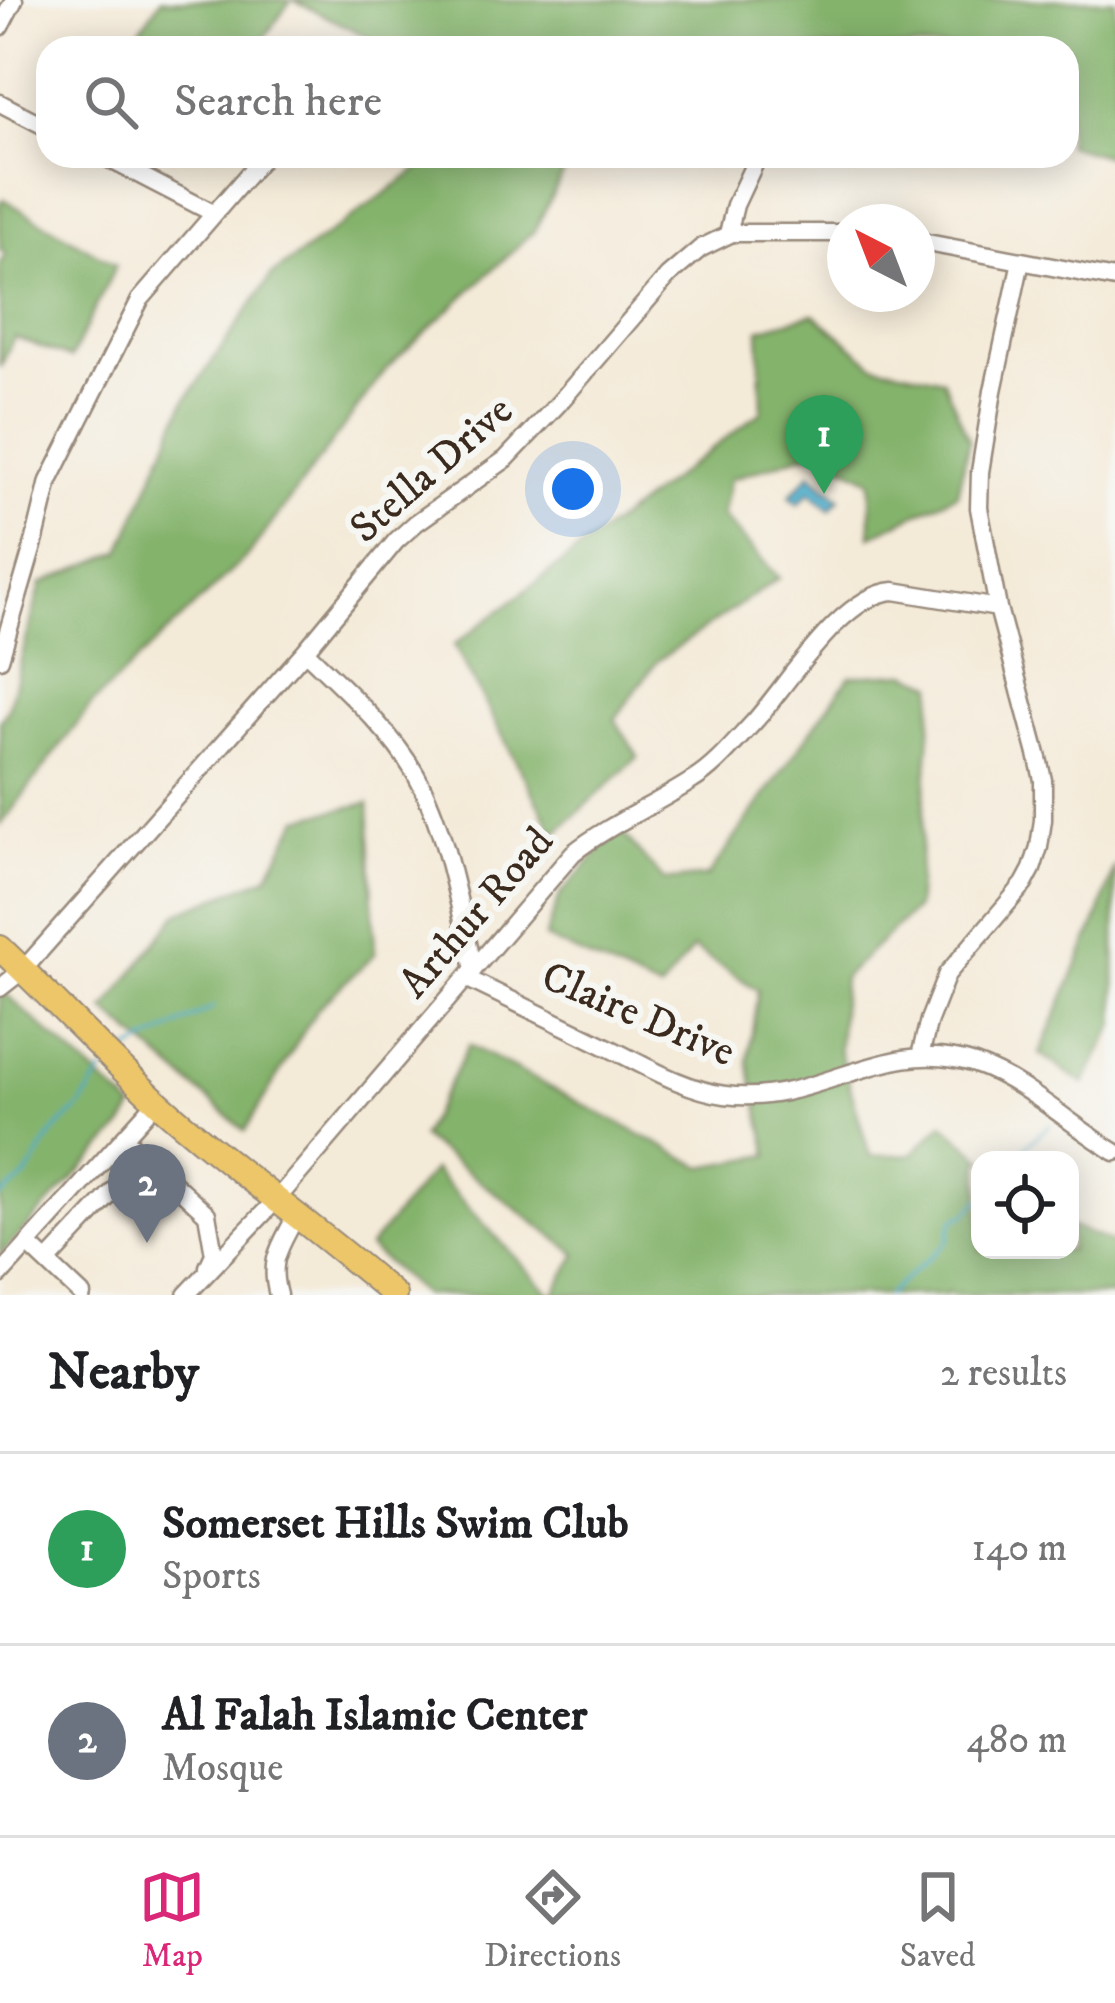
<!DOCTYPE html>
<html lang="en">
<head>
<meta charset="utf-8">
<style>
	:root { --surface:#fff; --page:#f2f2f2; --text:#202124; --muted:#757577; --line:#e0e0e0; --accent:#db2777 }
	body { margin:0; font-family:"IM FELL DW Pica",serif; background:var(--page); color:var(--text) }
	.controls { position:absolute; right:36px; bottom:36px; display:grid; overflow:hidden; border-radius:24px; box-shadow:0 6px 30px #0003 }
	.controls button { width:108px; height:108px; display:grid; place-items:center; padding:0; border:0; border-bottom:3px solid var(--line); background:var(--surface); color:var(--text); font:60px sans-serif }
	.compass { position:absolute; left:827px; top:204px; width:108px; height:108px; border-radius:50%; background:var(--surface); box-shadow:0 6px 30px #0003; rotate:318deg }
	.you { position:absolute; left:573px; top:489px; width:42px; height:42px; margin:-30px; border:9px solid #fff; border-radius:50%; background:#1a73e8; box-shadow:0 0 0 18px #1a73e833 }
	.badge { display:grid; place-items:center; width:78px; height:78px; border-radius:50%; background:var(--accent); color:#fff; font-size:39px; font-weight:700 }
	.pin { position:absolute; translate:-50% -99px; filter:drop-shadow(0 3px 6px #0008) }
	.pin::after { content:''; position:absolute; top:63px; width:42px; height:36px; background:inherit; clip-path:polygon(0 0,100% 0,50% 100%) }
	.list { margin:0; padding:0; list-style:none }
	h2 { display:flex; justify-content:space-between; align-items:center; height:156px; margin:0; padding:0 48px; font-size:51px }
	h2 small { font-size:39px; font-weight:400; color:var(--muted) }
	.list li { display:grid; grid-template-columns:78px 1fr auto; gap:36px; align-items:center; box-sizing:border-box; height:192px; padding:0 48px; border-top:3px solid var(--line) }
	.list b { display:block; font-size:45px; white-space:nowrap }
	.list p { margin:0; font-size:39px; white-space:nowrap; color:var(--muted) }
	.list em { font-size:39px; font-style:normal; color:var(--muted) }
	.icon { flex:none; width:66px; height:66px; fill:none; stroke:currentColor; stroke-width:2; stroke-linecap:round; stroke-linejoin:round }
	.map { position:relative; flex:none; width:1115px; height:1295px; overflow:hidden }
	.search { position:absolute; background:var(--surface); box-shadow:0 6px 30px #0003; left:36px; right:36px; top:36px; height:132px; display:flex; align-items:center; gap:30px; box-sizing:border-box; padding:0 42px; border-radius:36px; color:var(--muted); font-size:45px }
	.sheet { height:540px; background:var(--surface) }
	nav { display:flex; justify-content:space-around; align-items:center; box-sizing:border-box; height:168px; border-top:3px solid var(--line); background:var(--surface); font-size:33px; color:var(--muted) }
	nav a { display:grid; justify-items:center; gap:6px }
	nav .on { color:var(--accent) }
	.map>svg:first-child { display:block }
	.forest { fill:#84b36c; stroke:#606e45; stroke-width:3 }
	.water { fill:#4bacca; stroke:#436b74; stroke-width:3 }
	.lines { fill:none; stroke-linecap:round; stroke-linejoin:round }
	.stream { stroke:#4bacca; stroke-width:3 }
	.minor-casing { stroke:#988a7b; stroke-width:21 }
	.highway-casing { stroke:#988a7b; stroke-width:28 }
	.minor { stroke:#fff; stroke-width:16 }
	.highway { stroke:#ecc669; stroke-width:24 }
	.labels { text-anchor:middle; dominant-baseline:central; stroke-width:12; stroke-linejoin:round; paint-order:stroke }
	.street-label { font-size:42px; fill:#3b2a1e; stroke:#f6f6f2 }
</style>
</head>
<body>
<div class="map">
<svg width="1115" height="1295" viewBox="0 0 1115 1295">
	<rect width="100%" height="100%" fill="#f6f6f2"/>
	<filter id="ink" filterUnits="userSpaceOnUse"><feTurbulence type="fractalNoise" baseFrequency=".00833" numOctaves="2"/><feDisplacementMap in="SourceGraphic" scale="24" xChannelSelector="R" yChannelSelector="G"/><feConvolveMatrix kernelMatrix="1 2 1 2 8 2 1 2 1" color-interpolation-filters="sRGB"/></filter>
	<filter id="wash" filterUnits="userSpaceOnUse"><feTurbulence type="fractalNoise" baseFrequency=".004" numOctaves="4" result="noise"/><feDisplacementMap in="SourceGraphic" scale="48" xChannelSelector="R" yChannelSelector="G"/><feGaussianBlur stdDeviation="2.7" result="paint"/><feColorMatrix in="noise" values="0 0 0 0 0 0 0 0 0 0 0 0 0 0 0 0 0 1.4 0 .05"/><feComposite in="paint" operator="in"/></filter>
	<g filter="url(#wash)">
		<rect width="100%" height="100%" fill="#f4ead8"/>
		<path class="forest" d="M161,0H291L257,48H127Z
			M293,0H1115V159L1067,145V48H390Z
			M437,156H572L534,231L387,368L250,553L92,704L0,826V721L8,709L41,584L121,551L185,401L272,275Z
			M3,199L116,265L71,358L14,337L0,368V263L6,254L0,250V203Z
			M814,314L873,364L943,379L969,440L957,494L871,536V480L815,451L730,479L722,516L779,578L657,661L615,719L638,757L555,834L454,645L762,411L759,329Z
			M907,673L934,684L916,908L843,978L839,1049L870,1156L912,1154L943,1123L984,1160H980V1250H1070V1226L1115,1244V1295H952L948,1292L945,1295H553L577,1254L421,1137L469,1045L703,1167L769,1155L748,1061L758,990L693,948L660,991L545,938L560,895L619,829L664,881L708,876L850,676Z
			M369,803L375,954L317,1009L245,1131L105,1010L178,913L267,877L299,818Z
			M1115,866V1024L1084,1084L1040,1054L1099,915Z
			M0,989L134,1109L123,1127L0,1255Z
			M433,1170L551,1295H423L369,1247Z"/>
		<path class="water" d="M811,473L840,498L830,510L810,492L798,504L790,496Z"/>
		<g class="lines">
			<path class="stream" d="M125,1053L214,1007
				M1010,1160L1050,1125
				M0,1197L26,1177L53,1132L80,1107L103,1072
				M887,1295L947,1242L953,1220L968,1213L980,1199"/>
		</g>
	</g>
	<g filter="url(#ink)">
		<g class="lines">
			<g class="minor-casing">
				<path id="minor" d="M0,27L14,0
					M0,103L48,128
					M103,156L213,213
					M728,234L735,205L758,156
					M917,241L1115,279
					M305,651C344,689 389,728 416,775C447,831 459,907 474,969
					M0,659L35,539L49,481L140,300L264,156
					M466,978C516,1002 565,1027 615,1051C649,1068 687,1090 725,1095C817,1107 884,1034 975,1064C1025,1081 1070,1125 1115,1152
					M0,988L23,970L305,651L396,541L416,523L506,459L559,403L668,276L701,248L732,233H845
					M920,1056L929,1020L947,974L1024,884L1032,869L1039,847L1043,820V780L1038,758L998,608L979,508L980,472L993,391L1021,261
					M124,1138L207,1214L214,1254L208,1267
					M28,1244L82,1295
					M47,1262L145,1157
					M0,1275L157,1101
					M186,1295L277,1199L573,853C610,824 653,806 693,780C716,766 735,742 754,722C788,684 842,594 894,591L998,608
					M278,1295C268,1259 281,1246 297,1214"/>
			</g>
			<g class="highway-casing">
				<path id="highway" d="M0,948C56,1001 108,1058 165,1109C239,1174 320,1230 394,1295"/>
			</g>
			<use href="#minor" class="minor"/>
			<use href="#highway" class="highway"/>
		</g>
	</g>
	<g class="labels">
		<g class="street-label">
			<text transform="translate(432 470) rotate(-41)">Stella Drive</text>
			<text transform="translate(477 913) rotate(-49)">Arthur Road</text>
			<text transform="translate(638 1015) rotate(23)">Claire Drive</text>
		</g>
	</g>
</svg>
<div class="controls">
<button><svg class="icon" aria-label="locate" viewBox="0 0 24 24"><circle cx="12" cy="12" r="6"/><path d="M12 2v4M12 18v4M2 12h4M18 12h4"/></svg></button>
</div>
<svg class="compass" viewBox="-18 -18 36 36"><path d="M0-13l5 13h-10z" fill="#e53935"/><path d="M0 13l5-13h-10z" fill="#757577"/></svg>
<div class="you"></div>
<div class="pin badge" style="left:824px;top:494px;background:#2e9e5b">1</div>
<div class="pin badge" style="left:147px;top:1243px;background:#6b7280">2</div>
<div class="search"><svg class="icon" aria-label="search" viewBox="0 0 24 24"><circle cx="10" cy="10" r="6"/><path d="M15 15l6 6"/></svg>Search here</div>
</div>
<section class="sheet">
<h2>Nearby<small>2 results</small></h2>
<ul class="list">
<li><span class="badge" style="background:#2e9e5b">1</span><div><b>Somerset Hills Swim Club</b><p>Sports</p></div><em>140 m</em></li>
<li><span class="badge" style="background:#6b7280">2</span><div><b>Al Falah Islamic Center</b><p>Mosque</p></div><em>480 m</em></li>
</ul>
</section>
<nav>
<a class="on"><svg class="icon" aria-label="map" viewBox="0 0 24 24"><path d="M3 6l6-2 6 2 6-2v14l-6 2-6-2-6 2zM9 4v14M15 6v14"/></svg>Map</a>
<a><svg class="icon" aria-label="directions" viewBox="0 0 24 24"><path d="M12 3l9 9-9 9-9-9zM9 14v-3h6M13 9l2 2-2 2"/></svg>Directions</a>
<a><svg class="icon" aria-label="saved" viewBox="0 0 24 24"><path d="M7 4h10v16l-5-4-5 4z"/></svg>Saved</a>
</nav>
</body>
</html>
